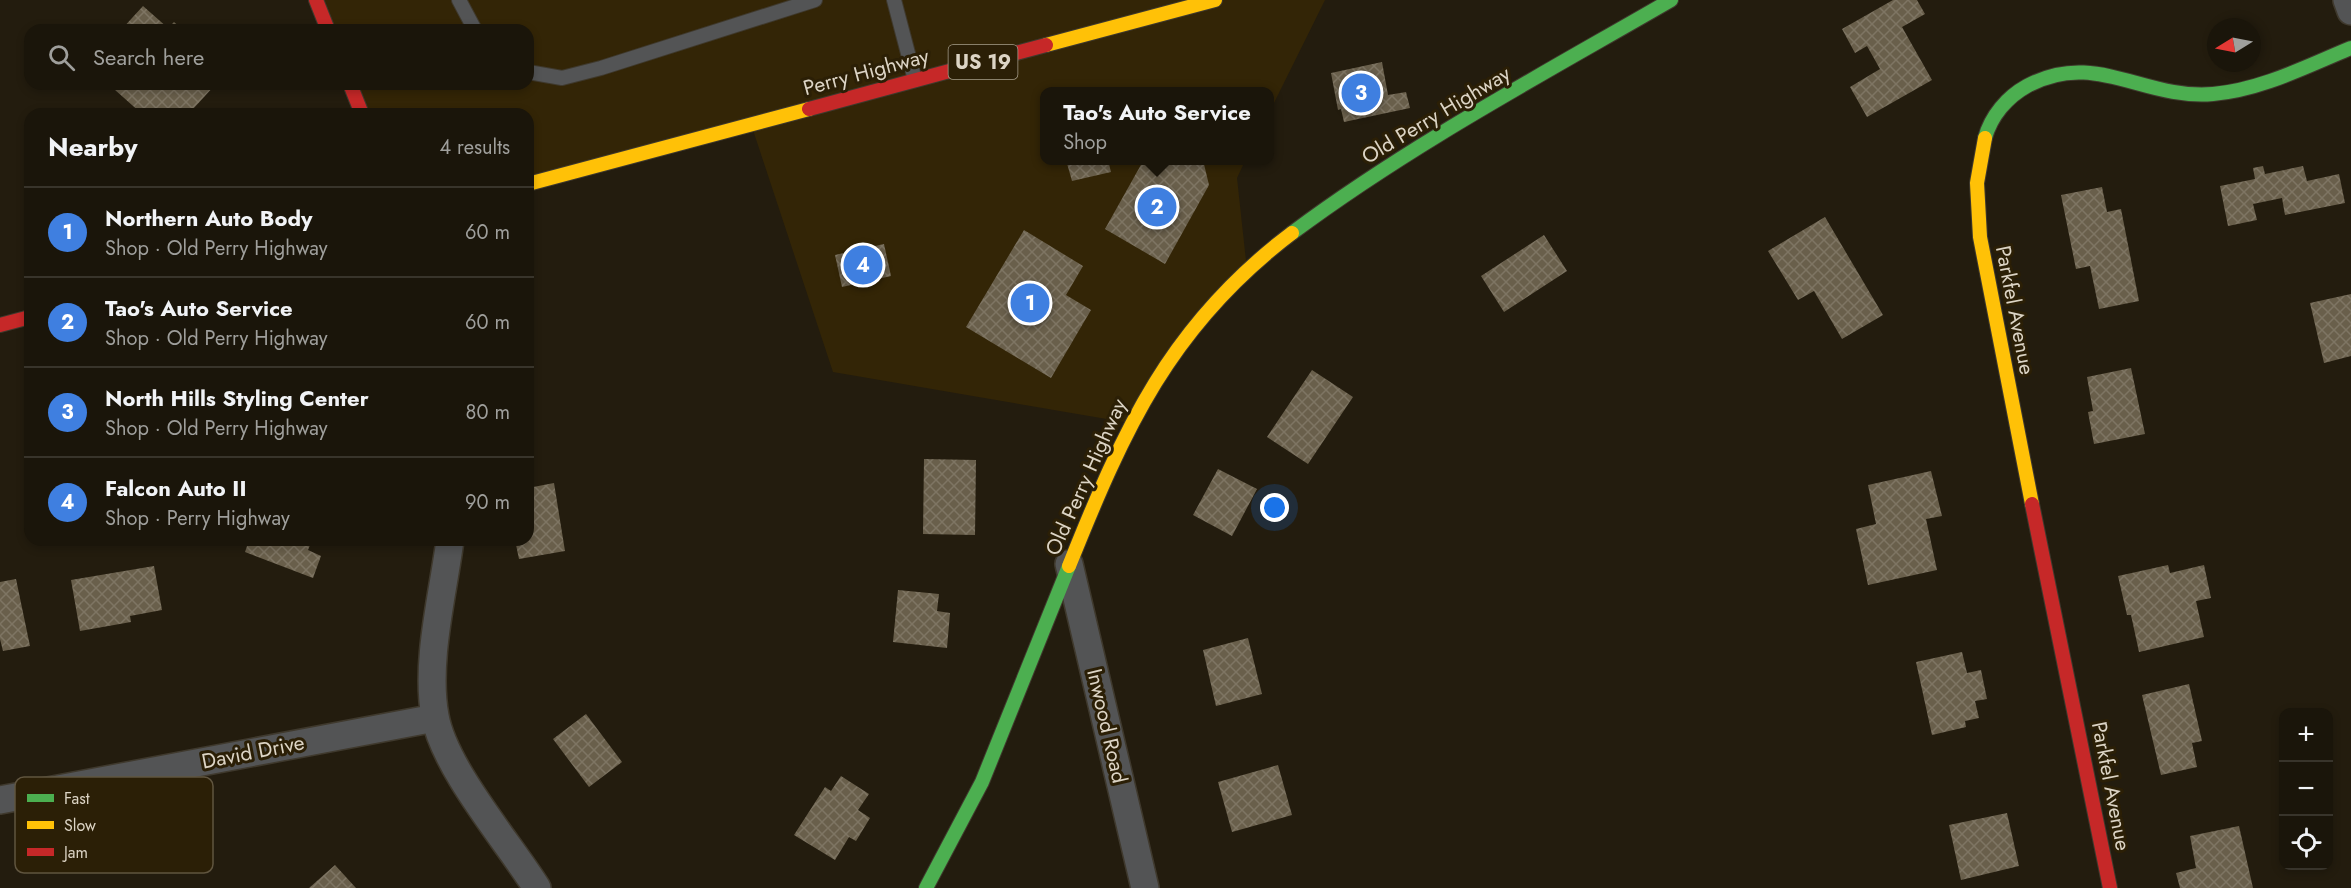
<!DOCTYPE html>
<html lang="en">
<head>
<meta charset="utf-8">
<style>
	:root { --surface:#1a150a; --page:#272218; --text:#f1f3f6; --muted:#9f9f9c; --line:#38342b; --accent:#2563eb }
	body { margin:0; font-family:Jost,sans-serif; background:var(--page); color:var(--text) }
	.controls { position:absolute; right:18px; bottom:18px; display:grid; overflow:hidden; border-radius:12px; box-shadow:0 3px 9px #0003 }
	.controls button { width:54px; height:54px; display:grid; place-items:center; padding:0; border:0; border-bottom:2px solid var(--line); background:var(--surface); color:var(--text); font:30px sans-serif }
	.compass { position:absolute; left:2207px; top:18px; width:54px; height:54px; border-radius:50%; background:var(--surface); box-shadow:0 3px 9px #0003; rotate:260deg }
	.you { position:absolute; left:1275px; top:508px; width:21px; height:21px; margin:-15px; border:4px solid #fff; border-radius:50%; background:#1a73e8; box-shadow:0 0 0 9px #1a73e833 }
	.badge { display:grid; place-items:center; width:39px; height:39px; border-radius:50%; background:var(--accent); color:#fff; font-size:20px; font-weight:700 }
	.pin { position:absolute; translate:-50% -50%; border:3px solid #fff; box-shadow:0 2px 6px #0006 }
	.popup { position:absolute; left:1040px; top:87px; width:234px; height:78px; box-sizing:border-box; display:grid; place-content:center; border-radius:12px; background:var(--surface); filter:drop-shadow(0 2px 4px #0005); font-size:20px; white-space:nowrap; color:var(--muted) }
	.popup b { font-size:22px; color:var(--text) }
	.popup::after { content:''; position:absolute; left:50%; top:100%; margin-left:-12px; border:12px solid transparent; border-top-color:var(--surface) }
	.list { margin:0; padding:0; list-style:none }
	h2 { display:flex; justify-content:space-between; align-items:center; height:78px; margin:0; padding:0 24px; font-size:26px }
	h2 small { font-size:20px; font-weight:400; color:var(--muted) }
	.list li { display:grid; grid-template-columns:39px 1fr auto; gap:18px; align-items:center; box-sizing:border-box; height:90px; padding:0 24px; border-top:2px solid var(--line) }
	.list b { display:block; font-size:22px; white-space:nowrap }
	.list p { margin:0; font-size:20px; white-space:nowrap; color:var(--muted) }
	.list em { font-size:20px; font-style:normal; color:var(--muted) }
	.icon { flex:none; width:33px; height:33px; fill:none; stroke:currentColor; stroke-width:2; stroke-linecap:round; stroke-linejoin:round }
	.map { position:relative; flex:none; width:2351px; height:888px; overflow:hidden }
	.search { position:absolute; background:var(--surface); box-shadow:0 3px 9px #0003; left:24px; top:24px; width:510px; height:66px; display:flex; align-items:center; gap:15px; box-sizing:border-box; padding:0 21px; border-radius:18px; color:var(--muted); font-size:22px }
	.panel { position:absolute; background:var(--surface); box-shadow:0 3px 9px #0003; left:24px; top:108px; width:510px; height:438px; border-radius:18px }
	.map>svg:first-child { display:block }
	.built { fill:#332506 }
	.building { fill:url(#building-cross-hatch) }
	.lines { fill:none; stroke-linecap:round; stroke-linejoin:round }
	.lane-casing { stroke:#3f392d; stroke-width:16 }
	.street-casing { stroke:#3f392d; stroke-width:30 }
	.fast-casing { stroke:#3f392d; stroke-width:16 }
	.slow-casing { stroke:#3f392d; stroke-width:16 }
	.jam-casing { stroke:#3f392d; stroke-width:16 }
	.lane { stroke:#535455; stroke-width:14 }
	.street { stroke:#535455; stroke-width:27 }
	.fast { stroke:#4caf50; stroke-width:14 }
	.slow { stroke:#ffc107; stroke-width:14 }
	.jam { stroke:#c62828; stroke-width:14 }
	.labels { text-anchor:middle; dominant-baseline:central; stroke-width:6; stroke-linejoin:round; paint-order:stroke }
	.shield { fill:#2b1f06; stroke:#a79e8c; stroke-width:1.5 }
	.shield-label { font-size:20px; font-weight:bold; fill:#dcd4c5 }
	.street-label { font-size:21px; fill:#dcd4c5; stroke:#2b1f06 }
	.key { fill:#2b1f06; stroke:#60553f; stroke-width:1.5 }
	.key-label { font-size:16px; fill:#dcd4c5 }
</style>
</head>
<body>
<div class="map">
<svg width="2351" height="888" viewBox="0 0 2351 888">
	<defs>
		<pattern id="building-cross-hatch" width="8" height="8" patternUnits="userSpaceOnUse" patternTransform="scale(1.5)"><rect width="8" height="8" fill="#695f4b"/><path d="M0 0l8 8M0 8l8-8" fill="none" stroke="#7e7563"/></pattern>
	</defs>
	<rect width="100%" height="100%" fill="#231c0e"/>
	<path class="built" d="M316,0H1325L1270,111V92H1044V160L1245,161L1237,178L1247,270L1130,423L833,372L751,124L528,184V114H362L350,84H528V30H328Z"/>
	<path class="building" d="M1893,0H1917L1925,14L1902,27L1932,80L1867,117L1850,87L1880,69L1867,46L1855,53L1842,29Z
		M143,6L168,28L174,22L183,30H121Z
		M1382,62L1388,95L1406,92L1410,108L1344,122L1341,109L1338,110L1331,73Z
		M119,84H216L193,109L198,114H142L114,89Z
		M1066,160H1108L1111,172L1072,181Z
		M1167,160H1203L1209,185L1165,264L1105,229L1142,163L1161,172Z
		M2263,166L2265,174L2303,166L2307,181L2339,174L2345,203L2285,215L2282,198L2253,204L2257,220L2228,226L2220,186L2255,179L2253,168Z
		M2102,187L2107,212L2121,209L2139,301L2099,309L2090,266L2076,269L2061,195Z
		M1825,217L1883,315L1842,339L1814,291L1798,300L1768,251Z
		M1024,230L1083,266L1066,295L1091,310L1051,378L966,327Z
		M1544,235L1567,271L1504,312L1481,276Z
		M884,244L891,276L842,287L835,255Z
		M2351,294V356L2324,363L2310,303Z
		M2131,368L2145,434L2094,444L2088,412L2093,411L2087,377Z
		M1312,370L1353,397L1308,464L1267,437Z
		M924,459L976,460L975,535L923,534Z
		M1218,469L1257,489L1232,536L1193,515Z
		M1931,471L1942,516L1926,519L1937,570L1868,585L1856,529L1876,524L1868,485Z
		M554,483L565,551L519,559L515,540H528V488Z
		M249,540H312L308,550L321,556L313,578L245,552Z
		M2168,565L2170,573L2204,565L2211,598L2196,601L2204,637L2139,652L2131,615H2127L2118,576Z
		M154,566L162,610L130,616L131,622L80,631L71,580Z
		M16,579L30,646L3,651L0,639V582Z
		M898,590L939,594L937,611L950,613L947,648L893,642Z
		M1248,638L1262,694L1216,706L1203,650Z
		M1962,652L1967,673L1981,670L1987,699L1975,701L1979,718L1965,721L1966,727L1932,735L1916,662Z
		M2189,684L2202,741L2192,743L2197,767L2161,775L2142,695Z
		M586,714L622,762L589,787L553,739Z
		M1278,765L1292,815L1232,832L1218,782Z
		M841,776L869,794L858,810L870,818L856,841L849,837L835,860L794,835L825,787L831,791Z
		M2007,813L2019,866L1961,880L1949,825Z
		M2239,826L2253,888H2180L2176,873L2196,868L2190,836Z
		M335,865L356,888H309Z"/>
	<g class="lines">
		<g class="lane-casing">
			<path id="lane" d="M459,0L475,30
				M894,0L915,80
				M528,72L562,78L601,68L815,0"/>
		</g>
		<g class="street-casing">
			<path id="street" d="M2347,0L2351,11
				M450,540C443,594 425,662 435,716C444,768 508,842 537,888
				M1069,564L1145,888
				M0,800L435,718"/>
		</g>
		<g class="fast-casing">
			<path id="fast" d="M1985,138C1991,116 2007,97 2027,86C2095,49 2143,100 2213,94C2261,90 2307,66 2351,48
				M1292,233C1410,145 1543,74 1671,0
				M926,888L982,782L1069,566"/>
		</g>
		<g class="slow-casing">
			<path id="slow" d="M1046,45L1215,0
				M1985,138L1977,183L1980,237L2032,504
				M528,184L809,109
				M1069,566C1124,429 1170,325 1292,233"/>
		</g>
		<g class="jam-casing">
			<path id="jam" d="M316,0L328,30
				M350,84L362,114
				M809,109L1046,45
				M0,325L30,317
				M2032,504L2110,888"/>
		</g>
		<use href="#lane" class="lane"/>
		<use href="#street" class="street"/>
		<use href="#fast" class="fast"/>
		<use href="#slow" class="slow"/>
		<use href="#jam" class="jam"/>
	</g>
	<g class="labels">
		<rect class="shield" x="948.5" y="45" width="69" height="34" rx="4.5"/>
		<g class="shield-label">
			<text x="983" y="62">US 19</text>
		</g>
		<g class="street-label">
			<text transform="translate(866 72) rotate(-15)">Perry Highway</text>
			<text transform="translate(1436 115) rotate(-31)">Old Perry Highway</text>
			<text transform="translate(2015 310) rotate(79)">Parkfel Avenue</text>
			<text transform="translate(1086 477) rotate(-66)">Old Perry Highway</text>
			<text transform="translate(1107 726) rotate(77)">Inwood Road</text>
			<text transform="translate(253 752) rotate(-11)">David Drive</text>
			<text transform="translate(2111 786) rotate(79)">Parkfel Avenue</text>
		</g>
	</g>
	<rect x="15" y="777" width="198" height="96" rx="9" class="key"/>
	<rect x="27" y="794" width="27" height="8" fill="#4caf50"/>
	<rect x="27" y="821" width="27" height="8" fill="#ffc107"/>
	<rect x="27" y="848" width="27" height="8" fill="#c62828"/>
	<g class="key-label">
		<text x="64" y="804">Fast</text>
		<text x="64" y="831">Slow</text>
		<text x="64" y="858">Jam</text>
	</g>
</svg>
<div class="controls">
<button>+</button>
<button>−</button>
<button><svg class="icon" aria-label="locate" viewBox="0 0 24 24"><circle cx="12" cy="12" r="6"/><path d="M12 2v4M12 18v4M2 12h4M18 12h4"/></svg></button>
</div>
<svg class="compass" viewBox="-18 -18 36 36"><path d="M0-13l5 13h-10z" fill="#e53935"/><path d="M0 13l5-13h-10z" fill="#9f9f9c"/></svg>
<div class="you"></div>
<div class="pin badge" style="left:1030px;top:303px;background:#3f7fe0">1</div>
<div class="pin badge" style="left:1157px;top:207px;background:#3f7fe0">2</div>
<div class="popup"><b>Tao's Auto Service</b>Shop</div>
<div class="pin badge" style="left:1361px;top:93px;background:#3f7fe0">3</div>
<div class="pin badge" style="left:863px;top:265px;background:#3f7fe0">4</div>
<div class="search"><svg class="icon" aria-label="search" viewBox="0 0 24 24"><circle cx="10" cy="10" r="6"/><path d="M15 15l6 6"/></svg>Search here</div>
<section class="panel">
<h2>Nearby<small>4 results</small></h2>
<ul class="list">
<li><span class="badge" style="background:#3f7fe0">1</span><div><b>Northern Auto Body</b><p>Shop · Old Perry Highway</p></div><em>60 m</em></li>
<li><span class="badge" style="background:#3f7fe0">2</span><div><b>Tao's Auto Service</b><p>Shop · Old Perry Highway</p></div><em>60 m</em></li>
<li><span class="badge" style="background:#3f7fe0">3</span><div><b>North Hills Styling Center</b><p>Shop · Old Perry Highway</p></div><em>80 m</em></li>
<li><span class="badge" style="background:#3f7fe0">4</span><div><b>Falcon Auto II</b><p>Shop · Perry Highway</p></div><em>90 m</em></li>
</ul>
</section>
</div>
</body>
</html>
